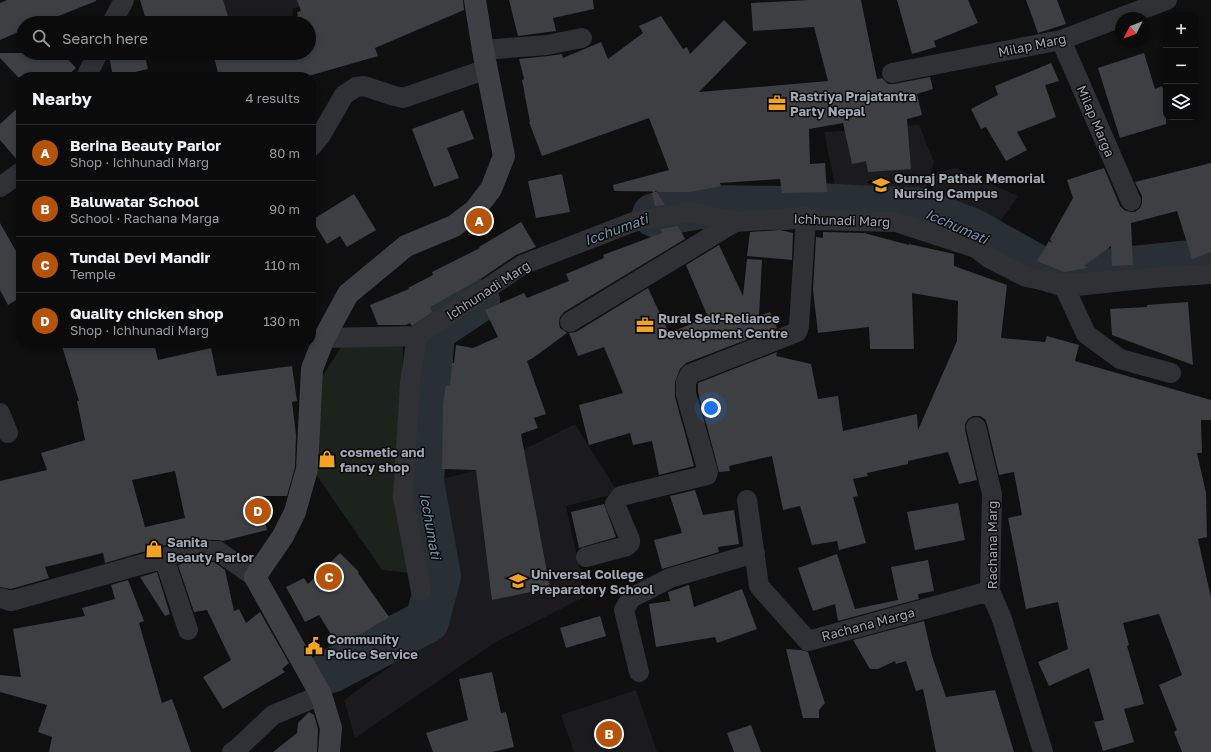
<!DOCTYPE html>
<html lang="en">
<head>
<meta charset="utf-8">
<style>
	:root { --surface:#0b0b0c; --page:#141415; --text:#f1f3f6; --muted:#9a9b9d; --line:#2b2b2d; --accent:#b45309 }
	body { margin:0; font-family:"Golos Text",sans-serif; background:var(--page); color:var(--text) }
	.controls { position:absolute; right:12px; top:12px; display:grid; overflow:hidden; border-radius:8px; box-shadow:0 2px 6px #0003 }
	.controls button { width:36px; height:36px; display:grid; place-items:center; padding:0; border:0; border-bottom:1px solid var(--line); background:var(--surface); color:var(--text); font:20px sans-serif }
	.compass { position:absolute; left:1115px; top:12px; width:36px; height:36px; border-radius:50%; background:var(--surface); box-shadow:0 2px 6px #0003; rotate:228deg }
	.you { position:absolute; left:711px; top:408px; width:14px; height:14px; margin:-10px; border:3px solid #fff; border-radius:50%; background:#1a73e8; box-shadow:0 0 0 6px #1a73e833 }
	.badge { display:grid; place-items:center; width:26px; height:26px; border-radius:50%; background:var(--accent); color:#fff; font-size:13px; font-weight:700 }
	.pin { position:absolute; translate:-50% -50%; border:2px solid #fff; box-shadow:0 1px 4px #0006 }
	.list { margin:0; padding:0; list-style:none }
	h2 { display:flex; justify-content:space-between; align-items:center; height:52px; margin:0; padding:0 16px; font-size:17px }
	h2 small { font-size:13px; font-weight:400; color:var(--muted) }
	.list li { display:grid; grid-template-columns:26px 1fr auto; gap:12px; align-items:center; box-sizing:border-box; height:56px; padding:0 16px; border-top:1px solid var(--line) }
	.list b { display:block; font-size:15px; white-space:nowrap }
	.list p { margin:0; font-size:13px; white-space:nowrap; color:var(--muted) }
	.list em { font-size:13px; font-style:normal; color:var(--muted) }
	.icon { flex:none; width:22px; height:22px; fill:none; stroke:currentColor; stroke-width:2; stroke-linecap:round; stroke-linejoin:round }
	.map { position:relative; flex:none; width:1211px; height:752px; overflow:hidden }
	.search { position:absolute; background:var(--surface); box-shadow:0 2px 6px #0003; left:16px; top:16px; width:300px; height:44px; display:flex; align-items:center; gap:10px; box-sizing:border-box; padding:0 14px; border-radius:22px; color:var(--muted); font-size:15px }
	.panel { position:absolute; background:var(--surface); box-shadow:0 2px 6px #0003; left:16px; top:72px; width:300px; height:276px; border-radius:16px }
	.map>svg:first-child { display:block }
	.built { fill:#1b1b1d }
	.green { fill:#1b231c }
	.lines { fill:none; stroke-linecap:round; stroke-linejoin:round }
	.river { stroke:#283036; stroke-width:44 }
	.building { fill:#3e3f43; fill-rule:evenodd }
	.street { stroke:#303135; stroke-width:20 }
	.secondary { stroke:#3e4045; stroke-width:22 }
	.labels { text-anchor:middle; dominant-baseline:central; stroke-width:3; stroke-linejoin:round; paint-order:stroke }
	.street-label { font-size:13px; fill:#a0a6b2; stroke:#0a0a0b }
	.poi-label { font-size:13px; font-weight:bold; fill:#a0a6b2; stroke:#0a0a0b; text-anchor:start }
	.water-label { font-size:14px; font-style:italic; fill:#7596ae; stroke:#0a0a0b }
</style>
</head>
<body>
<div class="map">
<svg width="1211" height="752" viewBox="0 0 1211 752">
	<rect width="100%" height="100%" fill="#0f0f10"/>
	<path class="built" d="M189,0H322L292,9L294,23H194Z
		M919,125L934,162L924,198H930L937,172L956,168L1018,196L988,239L944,214L911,201L837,197L824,132Z
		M575,424L618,493L566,506L580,570L584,597L494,643L355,738L344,700L434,634L446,618L457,591L441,511V479L487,468Z
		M636,690L657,752H574L561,715Z"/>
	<path class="green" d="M403,339L400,496L410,573L382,570L315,473V387L342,346Z"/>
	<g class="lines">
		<path class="river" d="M654,215L700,207L784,208L816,205L920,210L972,230L1036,266L1066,275L1211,260
			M331,671L427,621L439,576L422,482L433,331L478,301"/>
	</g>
	<path class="building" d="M7,0H96V1L41,23H23V30L0,40V3Z
		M140,0H223L230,23H147Z
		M297,0H463L464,10L375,48L378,56L305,77H219L213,53H309V23H271L298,16L297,12L301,11Z
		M509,0H593L594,9L553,18L556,31L518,36Z
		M809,0H861L877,79L882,78L888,84H894L930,77L933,89L917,94L922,115L907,119L911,169L868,172L866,161L852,164L843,123L809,129L810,164L825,163L827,192L782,193L780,179L720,183L721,186L690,192L614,191L613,185L669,170L649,118L542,156L529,122H530L522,80L524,79L519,59L548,56L562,54L563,58L601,42L608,59L643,33L639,26L661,16L683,49L687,47L690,54L724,20L747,43L699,92L828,81L814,27L753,31L751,3Z
		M897,0H968L978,23L934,41L936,47L912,54Z
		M1026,0H1057L1066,24L1038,33Z
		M0,53H62L76,68L66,77H18L0,58Z
		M109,53H144L148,69L113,77L109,56Z
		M1144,53L1155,89L1162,86L1166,98V124L1120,138L1098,68Z
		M1051,63L1059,81L1045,85L1056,117L1017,132L1027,150L1006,161L986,127L981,129L971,109L998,95L995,86Z
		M21,105V161H18L0,140V124Z
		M463,110L474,139L447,148L459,178L434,187L412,129Z
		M1211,163V252L1192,259L1177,211L1131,223L1133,265L1112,266L1111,246L1084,266L1088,268L1064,272L1037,261L1049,241L1052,243L1050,239L1073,198L1067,180L1104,168L1120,206L1124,210L1130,212H1135L1140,208L1142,203V196L1135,182Z
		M562,174L570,212L536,218L528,181Z
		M656,191L665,205L655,206L652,193Z
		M354,194L376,230L347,247L340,236L327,244L312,220Z
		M521,222L536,247L516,255L482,278L430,307L432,312L413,325H411L410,323L406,325H378L370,305L409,289L408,288L433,275L432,272L480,248L479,247Z
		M0,223L21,260V297L8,305L0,290Z
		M678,226L685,239L564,312L560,317L559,323L560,328L567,333L533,358L527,361L546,414L534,418L538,428L521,434L550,588L492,600L476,470L442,469L443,404L446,385L450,386L452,363H454L456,345L473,348L498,337L485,310L524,293L527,298L569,281L566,274L604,258L603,255L662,233L661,229Z
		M780,230L793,233L792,260L747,256L750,232Z
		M823,232L864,233L909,245V244L954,254V266L1007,285L1001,338L1045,342L1047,336L1079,345L1075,361L1211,400V420H1201L1202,453H1197L1206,493L1207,537L1198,539L1211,598V752H1182L1174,732L1177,730L1159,685L1182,675L1159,614L1123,623L1129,645L1127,646L1144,704L1124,709L1134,742L1103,751L1094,722L1104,720L1089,668L1049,686L1038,662L1068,649L1058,602L1026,609L1008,518L1022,515L1014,472L999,475L987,424L985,419L980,416H973L968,419L965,424V430L977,480L959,484L948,452L908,461V464L867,473L868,476L853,479L858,496L853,497L866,543L839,550L837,541L812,545L800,506L783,510L772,456L729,466L730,471L719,472L698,392V383L777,352L776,356L811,364L818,399L838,396L843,431L917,414L918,430L957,341L958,301L912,293L914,349H870L869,327L818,333L813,290L816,237L823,238Z
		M719,245L743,296L747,259L762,260L759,316L770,312L777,328L686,363L680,369L675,382V397L694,466L659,475L652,441L633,445L630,433L589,445L579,405L623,393L604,347L578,356L569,333L576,332L648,288L669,333L708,317L686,265Z
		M1188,302L1193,365L1112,335L1110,309L1147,307V305Z
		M61,343H154L158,360L211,348L217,376L292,366L297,401L292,402L296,435L295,467L287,496H258L267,530L223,541L218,540L182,539L160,547L105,563L103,553L45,567L49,578L11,589L0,587V481L47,470L41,453L85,440L77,401H79ZM175,471L185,518L145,527L132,480Z
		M695,490L703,515L734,510L739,544L718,547L719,552L662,569L654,540L682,533L670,496Z
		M958,503L965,540L915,550L907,512Z
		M604,504L616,537L579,548L571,512Z
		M340,553L359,572L358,573L389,617L339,647L319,615L305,622L286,587L304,578L308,584Z
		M837,554L855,609L898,600L891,567L928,560L934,591L918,594L919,599L838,621L835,604L813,611L798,568Z
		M188,562H214L225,570L234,611L239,609L246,623L260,612L289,663L282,669L285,672L223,709L203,677L231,660L207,610L194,612L178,565Z
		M157,572L170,614L165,616L140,577Z
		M128,580L144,621L139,623L162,703L172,699L191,752H49L52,737L38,732L47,705L0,692V675L21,677L13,629L85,616L82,608L115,599L111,585Z
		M689,585L694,607L742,589L757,629L717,643L715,637L656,647L649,604L670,601L668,592Z
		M600,616L606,636L566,648L560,628Z
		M924,621L932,656L946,697L995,690L1014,752H936L923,689L916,691L906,661L896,664L895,661L878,669H870L853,640Z
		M786,649L801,650L808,652L825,703L819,710V718H803Z
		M492,672L501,713L506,712L514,747L492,752H433L426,733L468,720L459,679Z
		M309,712L314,715L318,729L317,752H273L297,733L298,723Z
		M751,725L761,752H734L727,733Z"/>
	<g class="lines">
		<path class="street" d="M112,23L124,0
			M1061,40L1131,201
			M483,50L547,45L582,38
			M892,73L1061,40L1167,0
			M86,77L98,53
			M311,147L321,135L344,95L356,87L364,86L391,95L403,98L487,69
			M0,187L21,172
			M1063,284L1086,334L1120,359L1171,373
			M570,322L735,222
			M417,336L410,383L403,497L421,591
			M324,338L417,336L522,265L636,221L691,212L735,222L806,217L815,220L896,222L976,248L989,258L1026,277L1063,284L1211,274
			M0,413L8,433
			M976,427L992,494L990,591L1002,619L1043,752
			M747,500L759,586L808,641L990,591
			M586,557L627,546L630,543V540L615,504L621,496L707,475L708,472L686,394V382L690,374L797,332L799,326L806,217
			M164,558L188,630
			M0,598L11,601L164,558L186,550L218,551L255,577
			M639,672L624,610L631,598L670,578L755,553
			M232,752L237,749L273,715L321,695"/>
		<path class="secondary" d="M329,752L331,728L321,695L255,577L283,536L295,512L307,469L312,369L324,338L348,294L406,246L454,226L475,210L491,189L504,156L483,50L475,0"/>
	</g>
	<defs>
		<g id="office-bare" transform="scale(1.38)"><path d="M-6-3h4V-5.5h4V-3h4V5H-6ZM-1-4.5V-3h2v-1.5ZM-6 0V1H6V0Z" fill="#f3a324" stroke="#0a0a0b" stroke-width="2.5" paint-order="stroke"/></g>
		<g id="university-bare" transform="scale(1.38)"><path d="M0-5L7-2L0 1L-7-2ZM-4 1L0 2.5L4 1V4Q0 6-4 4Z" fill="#f3a324" stroke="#0a0a0b" stroke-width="2.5" paint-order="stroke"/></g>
		<g id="shop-bare" transform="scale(1.38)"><path d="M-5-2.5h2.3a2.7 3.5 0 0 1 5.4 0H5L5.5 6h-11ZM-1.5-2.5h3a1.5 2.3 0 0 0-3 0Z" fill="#f3a324" stroke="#0a0a0b" stroke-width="2.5" paint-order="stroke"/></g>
		<g id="school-bare" transform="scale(1.38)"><path d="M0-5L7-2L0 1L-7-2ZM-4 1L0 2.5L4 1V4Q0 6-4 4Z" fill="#f3a324" stroke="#0a0a0b" stroke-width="2.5" paint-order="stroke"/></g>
		<g id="civic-bare" transform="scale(1.38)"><path d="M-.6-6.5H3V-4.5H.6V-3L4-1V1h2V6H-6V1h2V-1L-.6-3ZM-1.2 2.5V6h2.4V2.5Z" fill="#f3a324" stroke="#0a0a0b" stroke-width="2.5" paint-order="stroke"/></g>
	</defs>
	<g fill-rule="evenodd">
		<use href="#office-bare" x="777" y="103"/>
		<use href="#university-bare" x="881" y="185"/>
		<use href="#office-bare" x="645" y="325"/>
		<use href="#shop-bare" x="327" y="459"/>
		<use href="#shop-bare" x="154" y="549"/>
		<use href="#school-bare" x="518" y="581"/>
		<use href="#civic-bare" x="314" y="646"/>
	</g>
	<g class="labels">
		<g class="street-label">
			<text transform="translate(1032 45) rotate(-12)">Milap Marg</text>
			<text transform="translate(1096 121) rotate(67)">Milap Marga</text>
			<text transform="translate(842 220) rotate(2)">Ichhunadi Marg</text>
			<text transform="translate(488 290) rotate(-33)">Ichhunadi Marg</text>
			<text transform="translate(992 545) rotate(-90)">Rachana Marg</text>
			<text transform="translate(868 624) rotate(-15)">Rachana Marga</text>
		</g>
		<g class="poi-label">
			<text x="790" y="96">Rastriya Prajatantra<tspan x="790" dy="15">Party Nepal</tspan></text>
			<text x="894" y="178">Gunraj Pathak Memorial<tspan x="894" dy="15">Nursing Campus</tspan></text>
			<text x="658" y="318">Rural Self-Reliance<tspan x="658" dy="15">Development Centre</tspan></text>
			<text x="340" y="452">cosmetic and<tspan x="340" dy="15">fancy shop</tspan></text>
			<text x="167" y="542">Sanita<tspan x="167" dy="15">Beauty Parlor</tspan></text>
			<text x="531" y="574">Universal College<tspan x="531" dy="15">Preparatory School</tspan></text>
			<text x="327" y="639">Community<tspan x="327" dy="15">Police Service</tspan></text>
		</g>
		<g class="water-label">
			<text transform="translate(957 226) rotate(24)">Icchumati</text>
			<text transform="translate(616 229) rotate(-20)">Icchumati</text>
			<text transform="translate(431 526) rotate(80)">Icchumati</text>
		</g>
	</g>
</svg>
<div class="controls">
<button>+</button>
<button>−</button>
<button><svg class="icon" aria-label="layers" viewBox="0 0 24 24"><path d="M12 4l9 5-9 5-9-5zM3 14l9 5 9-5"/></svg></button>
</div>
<svg class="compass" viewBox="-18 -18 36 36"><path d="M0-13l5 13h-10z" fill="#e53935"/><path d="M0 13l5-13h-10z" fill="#9a9b9d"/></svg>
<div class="you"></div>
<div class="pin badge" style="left:479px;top:221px">A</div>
<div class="pin badge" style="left:609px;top:734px">B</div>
<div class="pin badge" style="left:329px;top:577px">C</div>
<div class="pin badge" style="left:258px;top:511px">D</div>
<div class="search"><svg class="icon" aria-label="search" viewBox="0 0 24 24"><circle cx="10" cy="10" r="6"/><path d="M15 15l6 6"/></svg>Search here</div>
<section class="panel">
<h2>Nearby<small>4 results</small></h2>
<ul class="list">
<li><span class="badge">A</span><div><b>Berina Beauty Parlor</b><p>Shop · Ichhunadi Marg</p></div><em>80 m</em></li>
<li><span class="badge">B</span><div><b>Baluwatar School</b><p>School · Rachana Marga</p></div><em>90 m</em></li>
<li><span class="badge">C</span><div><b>Tundal Devi Mandir</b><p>Temple</p></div><em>110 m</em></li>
<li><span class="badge">D</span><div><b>Quality chicken shop</b><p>Shop · Ichhunadi Marg</p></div><em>130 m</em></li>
</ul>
</section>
</div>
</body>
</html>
